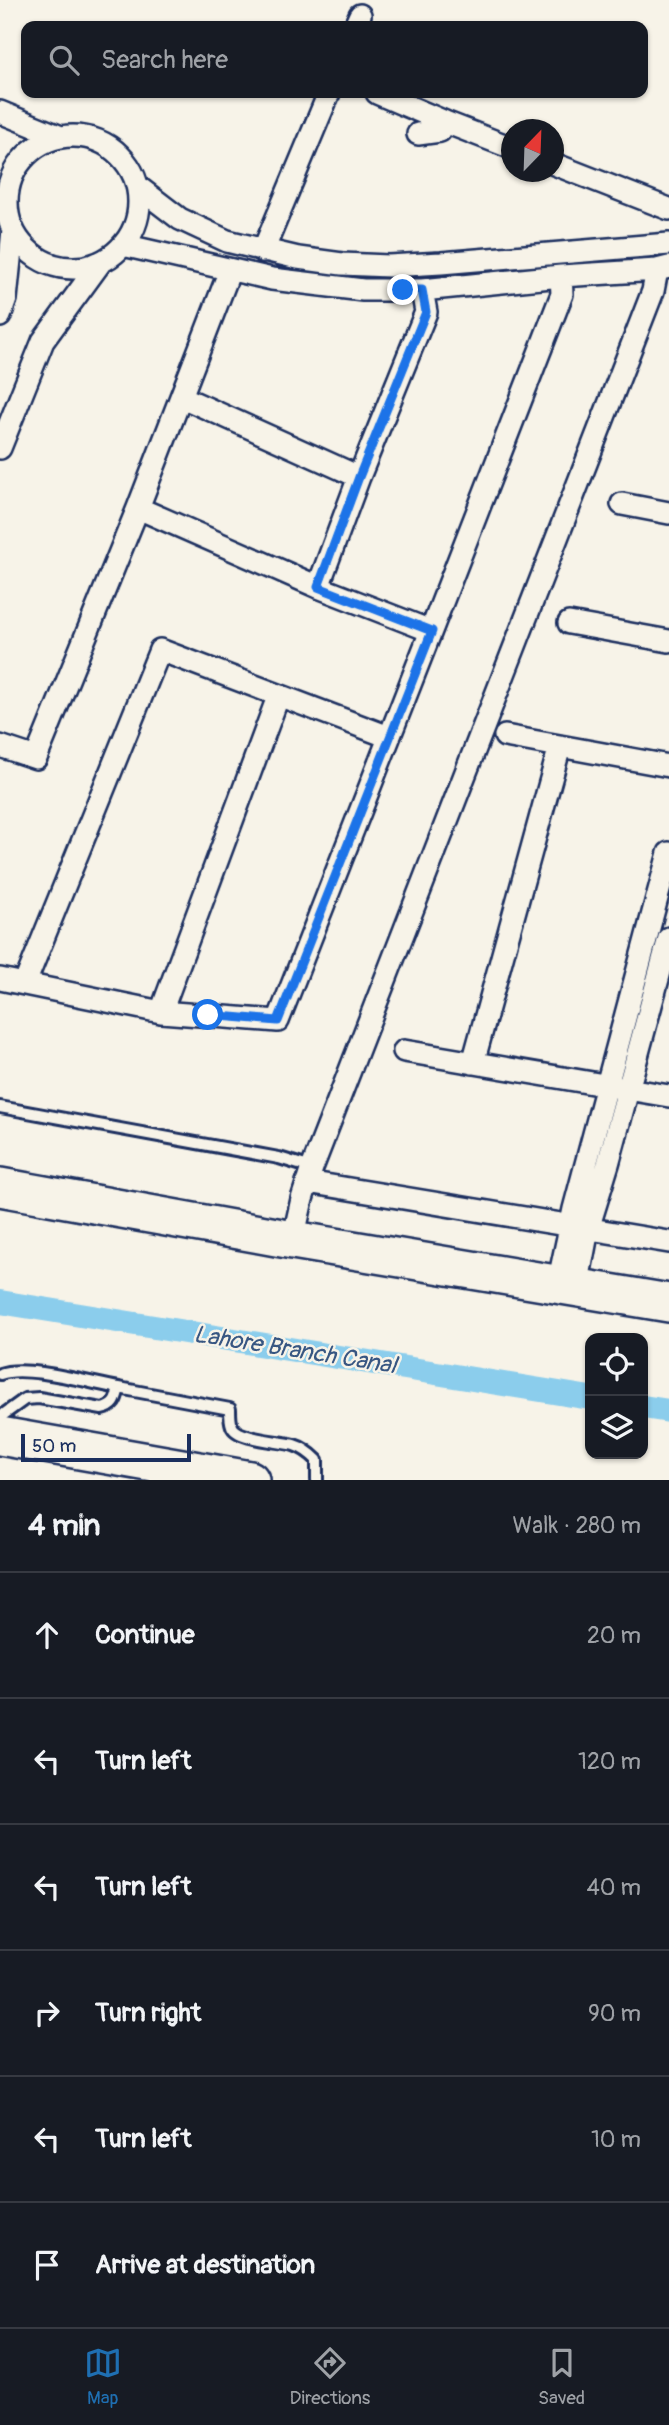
<!DOCTYPE html>
<html lang="en">
<head>
<meta charset="utf-8">
<style>
	:root { --surface:#171b24; --page:#20242c; --text:#f1f3f6; --muted:#9ea1a6; --line:#363941; --accent:#1f6fb2 }
	body { margin:0; font-family:Pangolin,sans-serif; background:var(--page); color:var(--text) }
	.controls { position:absolute; right:21px; bottom:21px; display:grid; overflow:hidden; border-radius:14px; box-shadow:0 2px 5px #0004 }
	.controls button { width:63px; height:63px; display:grid; place-items:center; padding:0; border:0; border-bottom:2px solid var(--line); background:var(--surface); color:var(--text); font:35px sans-serif }
	.compass { position:absolute; left:501px; top:119px; width:63px; height:63px; border-radius:50%; background:var(--surface); box-shadow:0 2px 5px #0004; rotate:23deg }
	.scale { position:absolute; left:21px; bottom:18px; width:170px; box-sizing:border-box; padding-left:7px; border:4px solid #1b2f5e; border-top:0; font-size:19px; line-height:24px; white-space:nowrap; color:#1b2f5e; -webkit-text-stroke:5px #f7f3e8; paint-order:stroke }
	.stop { position:absolute; width:21px; height:21px; margin:-16px; border:5px solid #1a73e8; border-radius:50%; background:#fff }
	.stop.end { background:#1a73e8; border-color:#fff; box-shadow:0 2px 7px #0008 }
	.list { margin:0; padding:0; list-style:none }
	h2 { display:flex; justify-content:space-between; align-items:center; height:91px; margin:0; padding:0 28px; font-size:30px }
	h2 small { font-size:23px; font-weight:400; color:var(--muted) }
	.list li { display:grid; grid-template-columns:46px 1fr auto; gap:21px; align-items:center; box-sizing:border-box; height:126px; padding:0 28px; border-top:2px solid var(--line) }
	.list b { display:block; font-size:26px; white-space:nowrap }
	.list em { font-size:23px; font-style:normal; color:var(--muted) }
	.icon { flex:none; width:38px; height:38px; fill:none; stroke:currentColor; stroke-width:2; stroke-linecap:round; stroke-linejoin:round }
	.map { position:relative; flex:none; width:669px; height:1480px; overflow:hidden }
	.search { position:absolute; background:var(--surface); box-shadow:0 2px 5px #0004; left:21px; right:21px; top:21px; height:77px; display:flex; align-items:center; gap:18px; box-sizing:border-box; padding:0 24px; border-radius:14px; color:var(--muted); font-size:26px }
	.sheet { height:847px; background:var(--surface) }
	nav { display:flex; justify-content:space-around; align-items:center; box-sizing:border-box; height:98px; border-top:2px solid var(--line); background:var(--surface); font-size:19px; color:var(--muted) }
	nav a { display:grid; justify-items:center; gap:4px }
	nav .on { color:var(--accent) }
	.map>svg:first-child { display:block }
	.lines { fill:none; stroke-linecap:round; stroke-linejoin:round }
	.canal { stroke:#8bcdec; stroke-width:24 }
	.lane-casing { stroke:#1b2f5e; stroke-width:16 }
	.street-casing { stroke:#1b2f5e; stroke-width:26 }
	.highway-casing { stroke:#1b2f5e; stroke-width:42 }
	.lane { stroke:#f7f3e8; stroke-width:10 }
	.street { stroke:#f7f3e8; stroke-width:21 }
	.highway { stroke:#f7f3e8; stroke-width:37 }
	.route { stroke:#1a73e8; stroke-width:9 }
	.labels { text-anchor:middle; dominant-baseline:central; stroke-width:5; stroke-linejoin:round; paint-order:stroke }
	.water-label { font-size:24px; font-style:italic; fill:#375682; stroke:#f7f3e8 }
</style>
</head>
<body>
<div class="map">
<svg width="669" height="1480" viewBox="0 0 669 1480">
	<rect width="100%" height="100%" fill="#f7f3e8"/>
	<filter id="ink" filterUnits="userSpaceOnUse"><feTurbulence type="fractalNoise" baseFrequency=".0143" numOctaves="2"/><feDisplacementMap in="SourceGraphic" scale="14" xChannelSelector="R" yChannelSelector="G"/><feConvolveMatrix kernelMatrix="1 2 1 2 8 2 1 2 1" color-interpolation-filters="sRGB"/></filter>
	<g filter="url(#ink)">
		<g class="lines">
			<path class="canal" d="M0,1302L590,1398
				M643,1407L669,1411"/>
			<g class="lane-casing">
				<path id="lane" d="M0,1107L279,1158L312,1168
					M0,1374C25,1364 90,1383 119,1388
					M0,1417L25,1399L39,1398L102,1409C115,1406 116,1400 119,1388L230,1409C230,1414 230,1421 232,1426C237,1440 281,1441 294,1445C304,1448 310,1453 317,1460V1480"/>
			</g>
			<g class="street-casing">
				<path id="street" d="M355,26L360,15
					M377,93L445,122
					M0,112L61,137
					M418,134L440,131L445,122L512,148
					M7 202a66 66 0 1 1 132 0a66 66 0 1 1-132 0Z
					M554,164L669,209
					M137,186L180,219L227,241L298,258L342,264L389,266L441,263L669,244
					M123,245L272,279L363,290H422L561,276L657,270L669,267
					M263,251L329,93
					M0,316L6,299L13,230
					M182,397L359,477
					M0,448L43,341L100,263
					M622,504L669,513
					M138,508L318,587L431,631L562,294L561,276
					M318,587L359,477L426,312L422,290
					M569,623L669,641
					M505,736L669,766
					M0,746L36,758L138,508L230,270
					M0,979L161,1012L278,1021L431,631
					M25,983L160,650L389,737
					M161,1012L278,697
					M404,1051L669,1096
					M473,1063L560,746
					M307,1182L669,1242
					M293,1240L302,1199L312,1168L653,291L657,270
					M558,1284L574,1209L669,853
					M577,1287L588,1229L608,1164L669,938"/>
			</g>
			<g class="highway-casing">
				<path id="highway" d="M0,1187L293,1240L669,1303
					M0,1436L250,1480"/>
			</g>
			<use href="#lane" class="lane"/>
			<use href="#street" class="street"/>
			<use href="#highway" class="highway"/>
		</g>
	</g>
	<g class="lines" filter="url(#ink)">
		<path class="route" d="M208,1015L278,1021L432,631L318,587L359,477L426,312L422,290H403"/>
	</g>
	<g class="labels">
		<g class="water-label">
			<text transform="translate(295 1350) rotate(9)">Lahore Branch Canal</text>
		</g>
	</g>
</svg>
<div class="controls">
<button><svg class="icon" aria-label="locate" viewBox="0 0 24 24"><circle cx="12" cy="12" r="6"/><path d="M12 2v4M12 18v4M2 12h4M18 12h4"/></svg></button>
<button><svg class="icon" aria-label="layers" viewBox="0 0 24 24"><path d="M12 4l9 5-9 5-9-5zM3 14l9 5 9-5"/></svg></button>
</div>
<svg class="compass" viewBox="-18 -18 36 36"><path d="M0-13l5 13h-10z" fill="#e53935"/><path d="M0 13l5-13h-10z" fill="#9ea1a6"/></svg>
<div class="scale">50 m</div>
<div class="stop" style="left:208px;top:1015px"></div>
<div class="stop end" style="left:403px;top:290px"></div>
<div class="search"><svg class="icon" aria-label="search" viewBox="0 0 24 24"><circle cx="10" cy="10" r="6"/><path d="M15 15l6 6"/></svg>Search here</div>
</div>
<section class="sheet">
<h2>4 min<small>Walk · 280 m</small></h2>
<ul class="list">
<li><svg class="icon" aria-label="ahead" viewBox="0 0 24 24"><path d="M12 20V5M6 11l6-6 6 6"/></svg><div><b>Continue</b></div><em>20 m</em></li>
<li><svg class="icon" aria-label="left" viewBox="0 0 24 24"><path d="M17 20v-9H6M10 6l-5 5 5 5"/></svg><div><b>Turn left</b></div><em>120 m</em></li>
<li><svg class="icon" aria-label="left" viewBox="0 0 24 24"><path d="M17 20v-9H6M10 6l-5 5 5 5"/></svg><div><b>Turn left</b></div><em>40 m</em></li>
<li><svg class="icon" aria-label="right" viewBox="0 0 24 24"><path d="M7 20v-9h11M14 6l5 5-5 5"/></svg><div><b>Turn right</b></div><em>90 m</em></li>
<li><svg class="icon" aria-label="left" viewBox="0 0 24 24"><path d="M17 20v-9H6M10 6l-5 5 5 5"/></svg><div><b>Turn left</b></div><em>10 m</em></li>
<li><svg class="icon" aria-label="arrive" viewBox="0 0 24 24"><path d="M6 21V4h12l-3 4 3 4H6"/></svg><div><b>Arrive at destination</b></div></li>
</ul>
</section>
<nav>
<a class="on"><svg class="icon" aria-label="map" viewBox="0 0 24 24"><path d="M3 6l6-2 6 2 6-2v14l-6 2-6-2-6 2zM9 4v14M15 6v14"/></svg>Map</a>
<a><svg class="icon" aria-label="directions" viewBox="0 0 24 24"><path d="M12 3l9 9-9 9-9-9zM9 14v-3h6M13 9l2 2-2 2"/></svg>Directions</a>
<a><svg class="icon" aria-label="saved" viewBox="0 0 24 24"><path d="M7 4h10v16l-5-4-5 4z"/></svg>Saved</a>
</nav>
</body>
</html>
